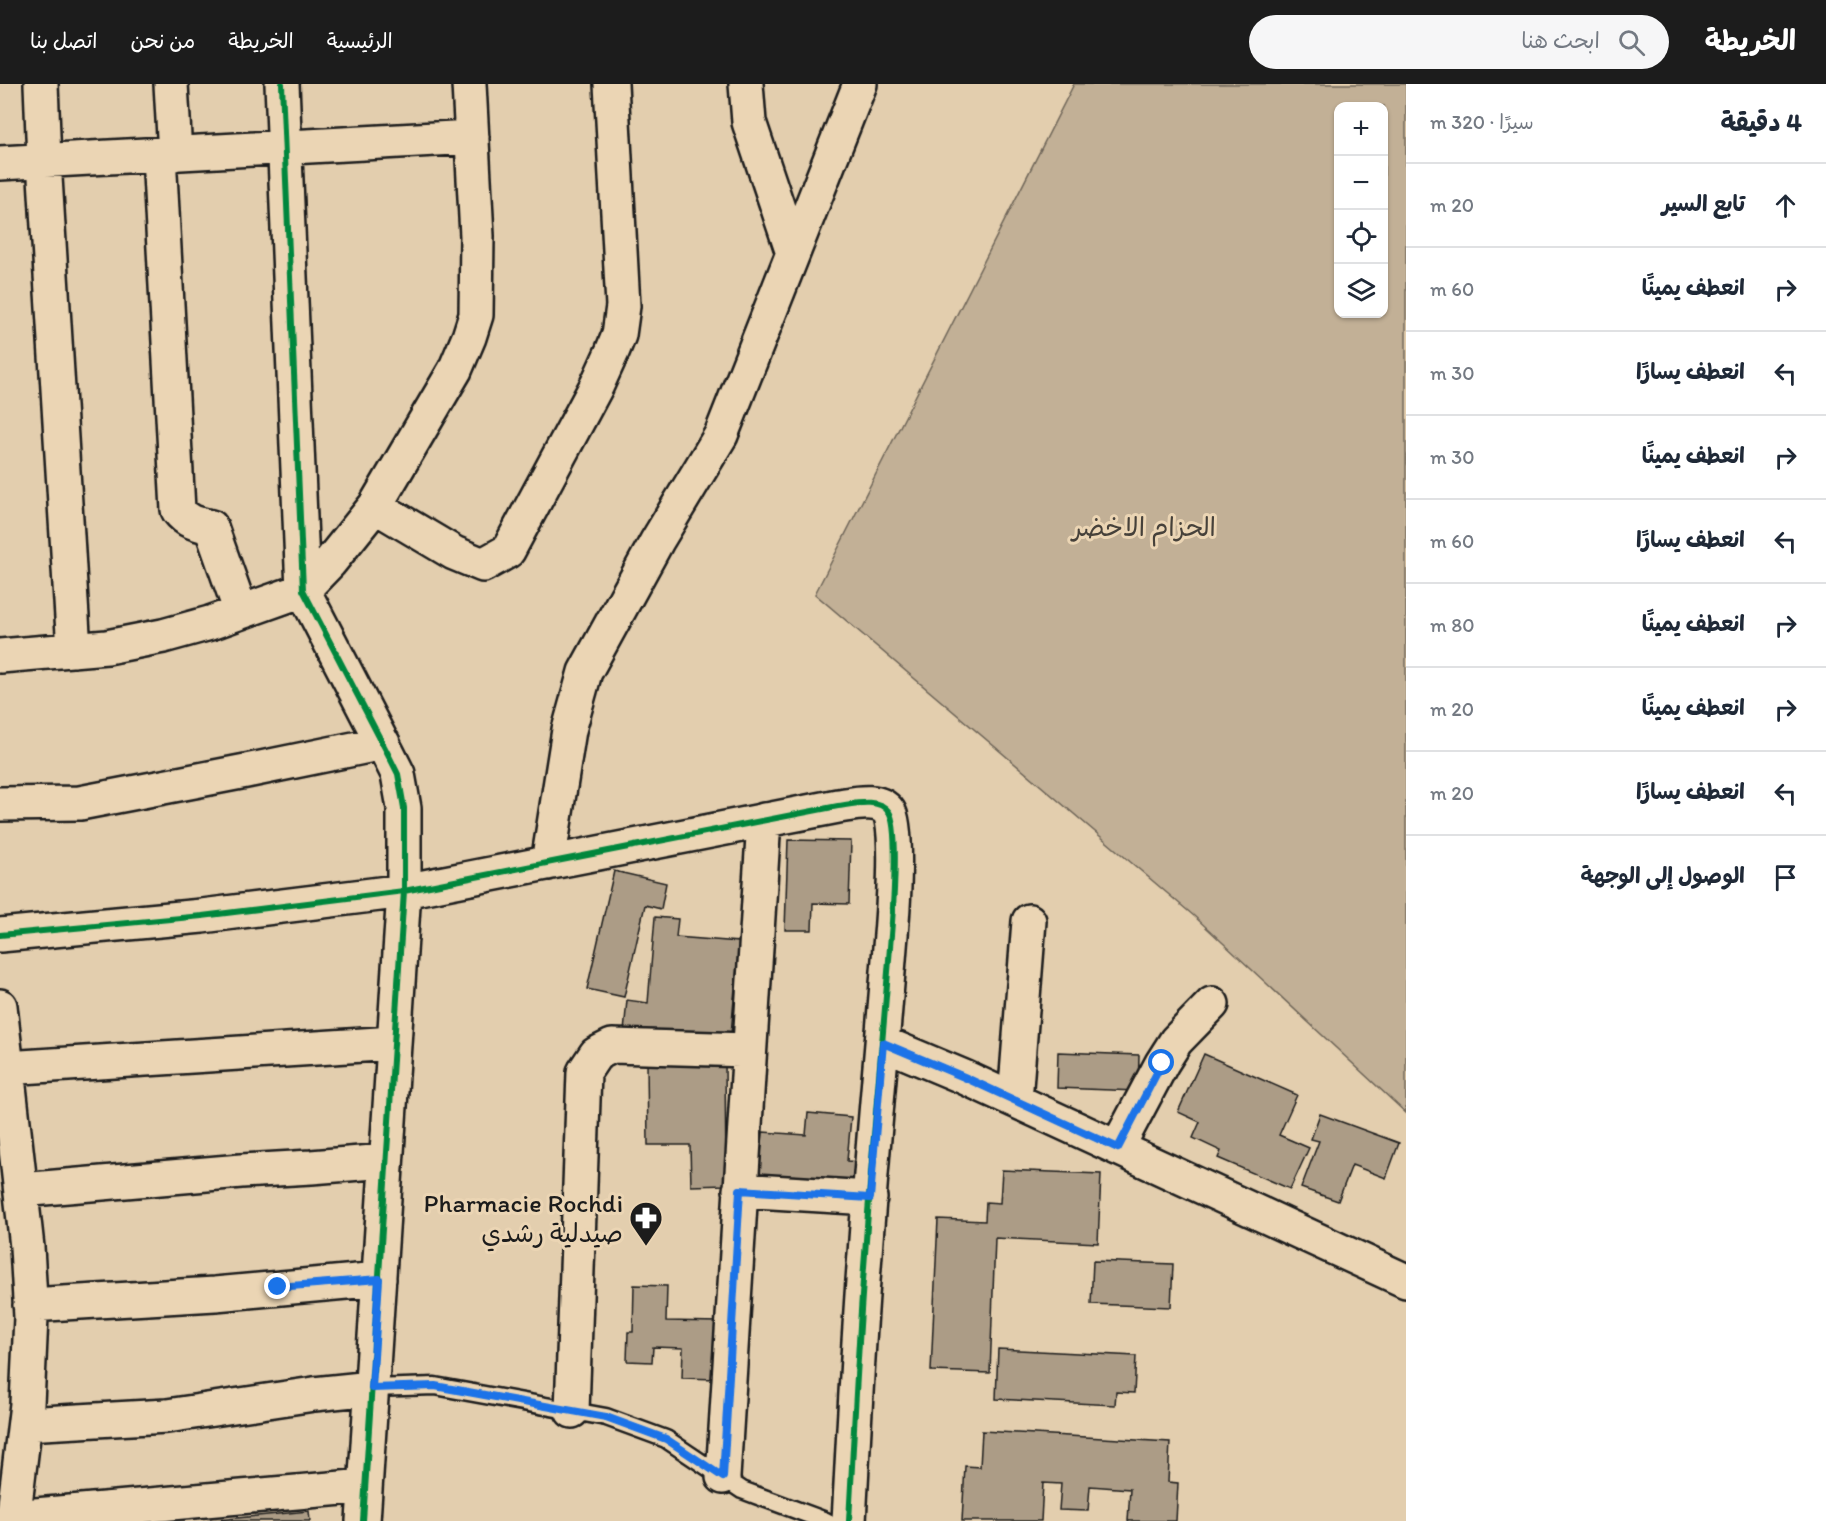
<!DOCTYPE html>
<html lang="ar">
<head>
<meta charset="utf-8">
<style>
	:root { --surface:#fff; --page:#f6f6f7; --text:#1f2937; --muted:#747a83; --line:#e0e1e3; --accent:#1c1c1c }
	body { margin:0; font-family:Itim,"Playpen Sans Arabic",sans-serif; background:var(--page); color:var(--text); direction:rtl }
	.controls { position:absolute; right:18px; top:18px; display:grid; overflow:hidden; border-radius:12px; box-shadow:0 2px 4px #0004 }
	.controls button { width:54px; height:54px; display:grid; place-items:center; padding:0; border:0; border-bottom:2px solid var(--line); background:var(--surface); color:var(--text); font:30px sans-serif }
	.stop { position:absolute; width:18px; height:18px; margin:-14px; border:4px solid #1a73e8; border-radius:50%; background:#fff }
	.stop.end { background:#1a73e8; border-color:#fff; box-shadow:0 2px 6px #0008 }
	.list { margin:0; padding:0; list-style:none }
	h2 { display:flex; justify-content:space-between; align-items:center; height:78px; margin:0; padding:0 24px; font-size:26px }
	h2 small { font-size:20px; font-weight:400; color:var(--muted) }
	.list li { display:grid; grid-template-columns:39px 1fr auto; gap:18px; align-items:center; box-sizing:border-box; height:84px; padding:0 24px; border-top:2px solid var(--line) }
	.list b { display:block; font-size:22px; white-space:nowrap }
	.list em { font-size:20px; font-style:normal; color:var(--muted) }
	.icon { flex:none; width:33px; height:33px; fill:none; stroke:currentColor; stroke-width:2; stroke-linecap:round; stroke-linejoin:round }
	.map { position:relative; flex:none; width:1406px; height:1437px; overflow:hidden; direction:ltr }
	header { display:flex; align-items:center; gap:36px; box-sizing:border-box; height:84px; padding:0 30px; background:var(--accent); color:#fff }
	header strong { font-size:28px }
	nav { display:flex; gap:33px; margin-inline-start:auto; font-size:21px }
	.search { width:420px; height:54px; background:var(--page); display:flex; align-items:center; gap:15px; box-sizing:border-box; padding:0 21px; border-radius:33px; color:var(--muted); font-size:22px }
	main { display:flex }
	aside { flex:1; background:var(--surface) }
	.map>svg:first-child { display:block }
	.green { fill:#c2b096; stroke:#6f6659; stroke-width:1.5; fill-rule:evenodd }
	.building { fill:#ac9c86; stroke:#1c1c1c; stroke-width:1.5 }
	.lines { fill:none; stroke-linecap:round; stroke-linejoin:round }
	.lane-casing { stroke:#1c1c1c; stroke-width:21 }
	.street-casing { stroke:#1c1c1c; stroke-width:38 }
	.lane { stroke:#ebd5b4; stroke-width:16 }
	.street { stroke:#ebd5b4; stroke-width:33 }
	.cycleway-casing { stroke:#ebd5b4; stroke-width:10 }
	.cycleway { stroke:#00873e; stroke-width:6 }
	.route { stroke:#1a73e8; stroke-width:8 }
	.labels { text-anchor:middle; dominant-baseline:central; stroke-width:6; stroke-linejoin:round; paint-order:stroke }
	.park-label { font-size:26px; fill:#46413a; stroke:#ebd5b4 }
	.poi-label { font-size:26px; fill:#1c1c1c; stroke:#ebd5b4; text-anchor:end }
</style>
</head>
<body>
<header>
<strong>الخريطة</strong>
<div class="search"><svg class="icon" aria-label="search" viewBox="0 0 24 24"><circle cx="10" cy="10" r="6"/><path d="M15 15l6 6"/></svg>ابحث هنا</div>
<nav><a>الرئيسية</a><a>الخريطة</a><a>من نحن</a><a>اتصل بنا</a></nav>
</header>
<main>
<aside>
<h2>4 دقيقة<small>سيرًا · 320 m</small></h2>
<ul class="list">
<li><svg class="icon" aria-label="ahead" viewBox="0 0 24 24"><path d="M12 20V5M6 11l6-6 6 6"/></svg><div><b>تابع السير</b></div><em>20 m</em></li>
<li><svg class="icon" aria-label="right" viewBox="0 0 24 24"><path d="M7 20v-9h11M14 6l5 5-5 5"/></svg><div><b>انعطف يمينًا</b></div><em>60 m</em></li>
<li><svg class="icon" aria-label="left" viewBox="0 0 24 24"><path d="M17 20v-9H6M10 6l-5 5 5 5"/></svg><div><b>انعطف يسارًا</b></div><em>30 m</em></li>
<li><svg class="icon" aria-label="right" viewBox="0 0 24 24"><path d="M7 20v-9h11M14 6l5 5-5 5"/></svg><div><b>انعطف يمينًا</b></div><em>30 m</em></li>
<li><svg class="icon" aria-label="left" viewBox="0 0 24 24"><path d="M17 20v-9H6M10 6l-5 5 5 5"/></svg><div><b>انعطف يسارًا</b></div><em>60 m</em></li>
<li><svg class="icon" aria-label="right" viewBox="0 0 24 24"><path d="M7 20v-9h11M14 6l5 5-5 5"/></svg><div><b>انعطف يمينًا</b></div><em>80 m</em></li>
<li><svg class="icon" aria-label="right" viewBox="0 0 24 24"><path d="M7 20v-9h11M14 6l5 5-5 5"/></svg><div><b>انعطف يمينًا</b></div><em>20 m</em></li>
<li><svg class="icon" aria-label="left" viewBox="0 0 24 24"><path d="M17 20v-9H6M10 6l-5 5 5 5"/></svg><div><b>انعطف يسارًا</b></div><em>20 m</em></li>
<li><svg class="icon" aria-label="arrive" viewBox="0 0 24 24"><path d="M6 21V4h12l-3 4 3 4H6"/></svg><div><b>الوصول إلى الوجهة</b></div></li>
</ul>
</aside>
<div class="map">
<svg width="1406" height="1437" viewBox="0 0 1406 1437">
	<rect width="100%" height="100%" fill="#e3ceae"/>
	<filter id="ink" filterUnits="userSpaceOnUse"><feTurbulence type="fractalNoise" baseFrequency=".0167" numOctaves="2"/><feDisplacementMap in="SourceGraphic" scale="12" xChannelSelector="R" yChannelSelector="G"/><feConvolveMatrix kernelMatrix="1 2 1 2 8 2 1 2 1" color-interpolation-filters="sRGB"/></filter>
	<g filter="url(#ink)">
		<path class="green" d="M1074,0H1406V1029L1194,832L815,510ZM1338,22H1384V230H1338Z"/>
		<path class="building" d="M788,756L851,757L849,820L813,819L812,846H785Z
			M614,787L666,799L661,825L645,821L624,913L587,905Z
			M655,833L678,835L676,853L739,858L731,950L692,947L691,953L624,948L627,916L648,919Z
			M1058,968L1139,971L1138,1007L1057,1004Z
			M1204,970L1297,1011L1279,1051L1309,1064L1290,1105L1218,1074L1221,1067L1193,1054L1200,1038L1178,1028Z
			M725,977L726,1101L691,1102L690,1061H648L647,978Z
			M808,1029L851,1033L847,1077L859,1078L857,1100L759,1092L763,1048L806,1051Z
			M1320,1030L1399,1059L1386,1094L1352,1081L1338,1117L1301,1104L1319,1057L1311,1055Z
			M1002,1086L1101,1090L1098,1159L995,1154L990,1289L931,1287L938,1135L985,1137L986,1118L1000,1119Z
			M1093,1177L1173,1180L1171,1223L1091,1220Z
			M634,1201L667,1202L666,1237L719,1238L717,1295L682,1294L683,1264L653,1263L652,1278L627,1277L628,1248H633Z
			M998,1265L1136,1272L1134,1309L1116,1308L1115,1321L996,1315Z
			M982,1347L1170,1358L1168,1398L1178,1399L1176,1437H1128L1130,1405L1090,1402L1088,1427L1059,1426L1061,1400L1043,1399L1041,1437H962L965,1382L980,1383Z
			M309,1427L310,1437H207Z"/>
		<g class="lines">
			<g class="lane-casing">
				<path id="lane" d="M372,1304L435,1302L606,1333L666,1355L742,1406L826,1437"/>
			</g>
			<g class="street-casing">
				<path id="street" d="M41,0L44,77L74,566
					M171,0L175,70
					M282,0L303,506L388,670L398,690L404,724V807L363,1437
					M746,0L749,38L793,169
					M159,71L178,426C187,438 197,440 211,443L241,528
					M0,79L472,53
					M375,422L454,469L483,481L508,467L597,301L612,268L619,251L623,222L611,0
					M0,572L107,563L163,552L210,539L303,506L330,478L375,422L455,286L469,253L476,231L477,152L469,0
					M0,720L80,719L246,687L383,659
					M548,779L569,646L585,588L657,457L721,351L860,0
					M0,851L202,832L404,807L838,722C853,720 879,713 889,728C900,744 892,840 890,863C882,965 872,1068 865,1170C858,1259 854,1348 849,1437
					M0,922L27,1163L31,1233L27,1320L13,1437
					M883,959L964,993L1406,1197
					M6,984L394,959
					M1015,1016L1029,837
					M1117,1064L1162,979L1176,957L1212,920
					M21,1106L241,1087L311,1083L386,1077
					M740,1106L870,1114
					M30,1221L215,1210L379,1195
					M572,1327L584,988L596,970L612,962L748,966
					M25,1340L167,1332L314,1310L372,1304
					M723,1393L764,736
					M13,1433L365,1402"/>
			</g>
			<use href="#lane" class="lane"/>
			<use href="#street" class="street"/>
			<g class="cycleway-casing">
				<path id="cycleway" d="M282,0L303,506L388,670L398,690L404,724V807L363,1437
					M0,851L202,832L404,807L838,722C853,720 879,713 889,728C900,744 892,840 890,863C882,965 872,1068 865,1170C858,1259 854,1348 849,1437"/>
			</g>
			<use href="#cycleway" class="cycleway"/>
		</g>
	</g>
	<g class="lines" filter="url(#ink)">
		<path class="route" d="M278,1203L379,1195L372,1304L435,1302L606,1333L666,1355L723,1393L740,1106L870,1114L883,959L964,993L1118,1064L1162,979"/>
	</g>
	<defs>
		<g id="pharmacy-pin" transform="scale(1.725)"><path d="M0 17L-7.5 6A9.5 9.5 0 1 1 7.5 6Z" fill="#1c1c1c" stroke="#ebd5b4"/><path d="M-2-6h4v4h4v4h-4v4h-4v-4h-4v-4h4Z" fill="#fff"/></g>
	</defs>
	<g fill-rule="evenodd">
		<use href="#pharmacy-pin" x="646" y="1134"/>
	</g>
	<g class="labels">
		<g class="park-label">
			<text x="1144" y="443">الحزام الاخضر</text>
		</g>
		<g class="poi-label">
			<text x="623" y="1119">Pharmacie Rochdi<tspan x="623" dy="30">صيدلية رشدي</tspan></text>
		</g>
	</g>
</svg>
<div class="controls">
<button>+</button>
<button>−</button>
<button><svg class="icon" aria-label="locate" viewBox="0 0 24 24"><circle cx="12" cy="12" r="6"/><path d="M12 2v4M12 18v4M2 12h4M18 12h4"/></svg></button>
<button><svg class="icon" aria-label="layers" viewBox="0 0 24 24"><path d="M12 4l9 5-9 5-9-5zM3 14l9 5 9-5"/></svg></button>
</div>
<div class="stop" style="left:1162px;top:979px"></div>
<div class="stop end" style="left:278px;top:1203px"></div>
</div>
</main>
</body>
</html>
